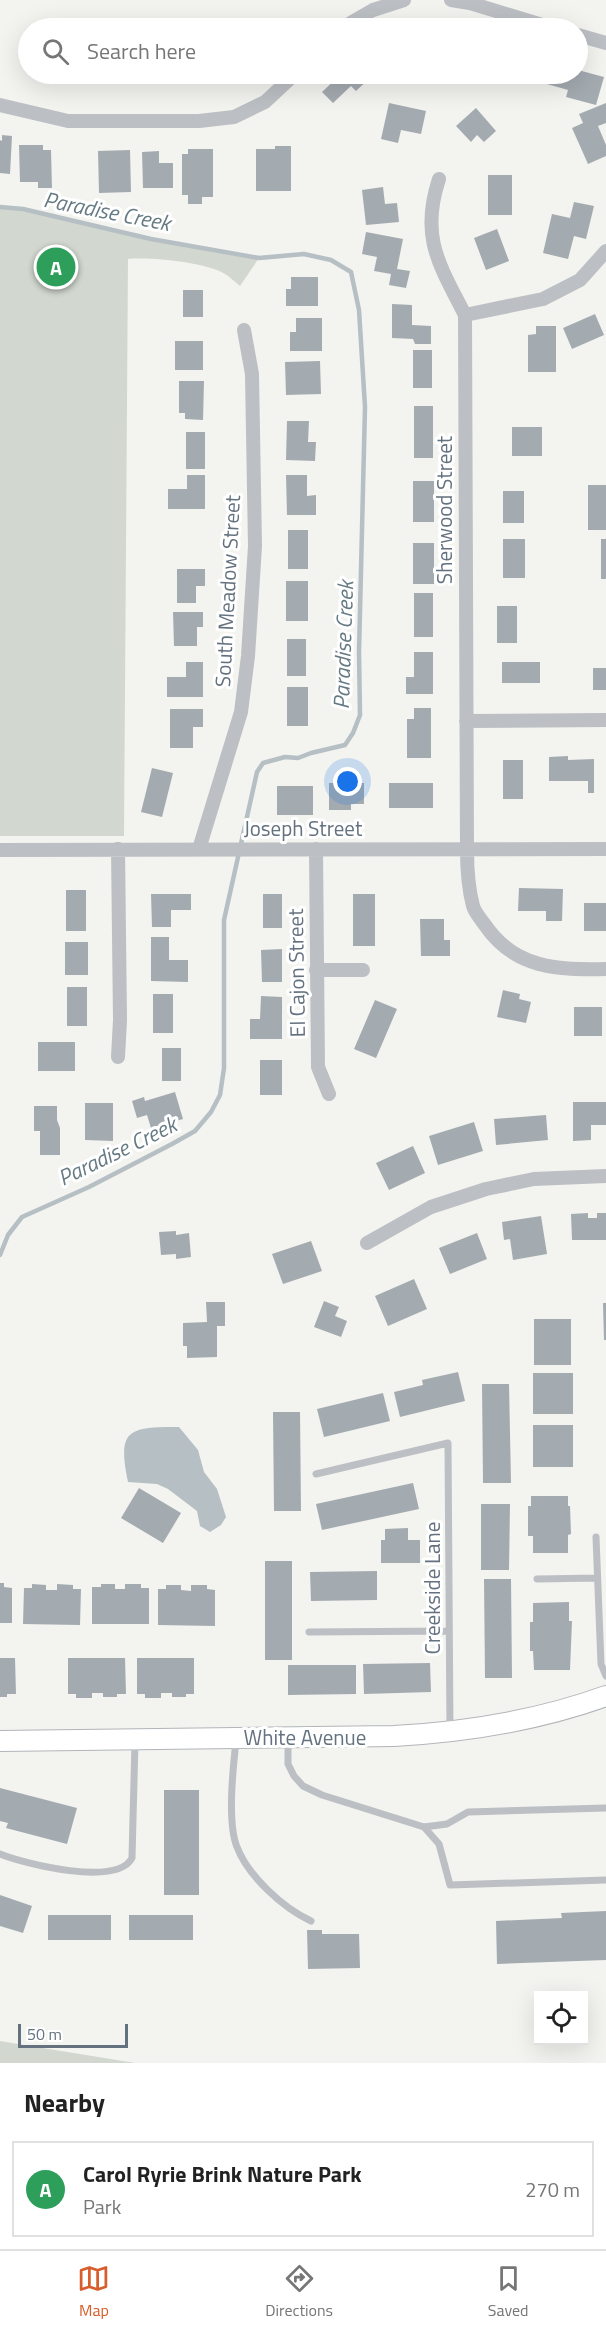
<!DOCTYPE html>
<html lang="en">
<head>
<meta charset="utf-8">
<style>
	:root { --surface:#fff; --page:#f2f2f2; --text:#222; --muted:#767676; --line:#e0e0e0; --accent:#d75e2c }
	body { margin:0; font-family:"Titillium Web",sans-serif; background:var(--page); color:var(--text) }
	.controls { position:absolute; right:18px; bottom:18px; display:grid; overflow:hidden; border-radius:0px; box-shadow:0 6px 24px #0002 }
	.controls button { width:54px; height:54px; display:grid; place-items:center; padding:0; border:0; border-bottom:2px solid var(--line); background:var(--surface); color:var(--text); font:30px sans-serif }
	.scale { position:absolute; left:18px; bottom:15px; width:110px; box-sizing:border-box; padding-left:6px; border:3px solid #64717f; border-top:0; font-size:16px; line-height:21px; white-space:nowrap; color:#64717f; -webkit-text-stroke:4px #fff; paint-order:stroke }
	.you { position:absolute; left:348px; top:782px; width:21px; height:21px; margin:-15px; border:4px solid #fff; border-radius:50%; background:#1a73e8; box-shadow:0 0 0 9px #1a73e833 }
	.badge { display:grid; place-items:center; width:39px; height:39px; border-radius:50%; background:var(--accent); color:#fff; font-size:20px; font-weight:700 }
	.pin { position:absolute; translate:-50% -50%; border:3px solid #fff; box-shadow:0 2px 6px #0006 }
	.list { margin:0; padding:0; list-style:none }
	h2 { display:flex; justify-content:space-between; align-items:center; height:78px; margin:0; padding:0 24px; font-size:26px }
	h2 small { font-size:20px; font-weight:400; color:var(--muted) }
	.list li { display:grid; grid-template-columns:39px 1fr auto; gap:18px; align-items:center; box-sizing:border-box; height:96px; margin:0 12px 12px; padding:0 12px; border:2px solid var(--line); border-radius:0px }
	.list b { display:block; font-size:22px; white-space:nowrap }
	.list p { margin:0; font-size:20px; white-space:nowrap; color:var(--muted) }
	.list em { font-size:20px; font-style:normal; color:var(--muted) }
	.icon { flex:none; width:33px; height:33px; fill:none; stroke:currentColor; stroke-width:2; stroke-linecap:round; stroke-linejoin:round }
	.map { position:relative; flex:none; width:606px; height:2063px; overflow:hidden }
	.search { position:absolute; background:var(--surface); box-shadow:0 6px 24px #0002; left:18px; right:18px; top:18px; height:66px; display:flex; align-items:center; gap:15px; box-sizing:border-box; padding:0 21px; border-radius:33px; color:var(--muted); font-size:22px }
	.sheet { height:186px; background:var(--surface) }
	nav { display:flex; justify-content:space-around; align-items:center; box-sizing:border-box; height:84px; border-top:2px solid var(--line); background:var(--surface); font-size:16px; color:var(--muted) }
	nav a { display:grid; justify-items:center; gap:3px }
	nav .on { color:var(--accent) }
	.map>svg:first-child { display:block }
	.green { fill:#d2d8cf }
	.water { fill:#b5bfc4 }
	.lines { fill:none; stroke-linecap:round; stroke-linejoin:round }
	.stream { stroke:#b5bfc4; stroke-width:4.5 }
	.building { fill:#a4abb0 }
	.secondary-casing { stroke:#b1b5b9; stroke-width:22 }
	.lane { stroke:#bcbfc3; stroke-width:7 }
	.street { stroke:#bcbfc3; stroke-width:14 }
	.secondary { stroke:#fff; stroke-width:20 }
	.labels { text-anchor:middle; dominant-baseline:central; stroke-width:6; stroke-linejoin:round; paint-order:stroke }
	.street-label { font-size:21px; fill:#64717f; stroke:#fff }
	.water-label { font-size:22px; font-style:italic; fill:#657a83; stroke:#fff }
</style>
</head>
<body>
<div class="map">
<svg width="606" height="2063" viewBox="0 0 606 2063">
	<rect width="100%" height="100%" fill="#f3f3ef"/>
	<path class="green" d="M0,207L23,209L151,239L259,258L240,286C235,282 230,277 225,274C205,262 151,257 128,259L124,836H0Z
		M0,2041L135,2063H0Z"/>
	<path class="water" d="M179,1427L198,1450L204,1472L217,1489L226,1517L221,1525L210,1532L200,1526L197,1511L168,1489L157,1484L128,1482C117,1429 128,1427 179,1427Z"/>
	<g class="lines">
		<path class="stream" d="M0,207L23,209L151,239L259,258L304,254L331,260L351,272L359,310L365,407L359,652L360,715L353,733L345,745L311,753L298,758L285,757L263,763L257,772L224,920V1068L220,1095L211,1112L195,1131L172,1144L89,1187L22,1217L8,1235L0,1255"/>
	</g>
	<path class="building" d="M578,70L604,77L596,105L566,97L568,90L540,82L543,74H578Z
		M39,74H77V83H46V79H39Z
		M341,74H374L356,91L351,86L333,103L322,92Z
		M389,103L426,111L421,134L401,130L398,143L381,139Z
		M606,103V123L598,126L606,145V156L588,164L572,128L583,123L579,114Z
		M476,108L496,131L484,142L477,135L471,142L456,126Z
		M2,135L12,136L10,174L0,173V140L2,141Z
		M19,145H43V150H51L52,188H38V182H20Z
		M275,146H291V191H256V149H275Z
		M188,149H213V197H202V204H188V195H182V154H188Z
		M130,150L131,192L99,193L98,151Z
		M159,151V163H173V188H143L142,152Z
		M488,175H512V215H488Z
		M383,187L385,204L397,203L399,222L366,225L362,190Z
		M574,202L594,206L586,239L574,236L568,259L543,253L552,214L570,218Z
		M497,229L509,261L486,270L474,238Z
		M366,232L403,239L397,269L410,271L406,288L389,285L391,274L374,271L377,257L362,254Z
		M291,277H318V306H286V289H291Z
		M183,290H203V317H183Z
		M392,304L412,305V325L431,326V344H415L413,339L392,338Z
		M595,314L604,335L572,349L563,328Z
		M296,318H322V351H290V332H296Z
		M536,326H556V372H528V335L536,334Z
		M175,341H203V370H175Z
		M413,350H432V388H413Z
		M320,361L321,394L286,395L285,362Z
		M179,381H204L203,420L185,419V413H179Z
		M414,406H433V458H414Z
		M287,421H309L308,442H316L315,461L286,460Z
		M512,427H542V456H512Z
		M186,432H205V469H186Z
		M187,475H205V509H168V489H187Z
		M286,475H307V496L316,495V515H287Z
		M413,481H434V522H413Z
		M588,485H606V530H588Z
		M503,491H524V523H503Z
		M288,530H308V569H288Z
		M503,539H525V578H503Z
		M601,539H606V579H601Z
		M413,543H434V584H413Z
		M177,569H205V586H196V603H177Z
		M286,581H308V621H286Z
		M414,593H433V637H414Z
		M497,606H517V643H497Z
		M173,612H203V627H197V646H174Z
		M287,639H306V676H287Z
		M414,652H433V694H406V677H414Z
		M186,662H203V697H167V677H186Z
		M502,662H540V683H502Z
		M593,668H606V690H593Z
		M287,687H308V726H287Z
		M414,708H431V758H407V719H414Z
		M170,709H203V727H193V748H170Z
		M568,756V760L594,759V793H588V781H549V757Z
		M503,760H523V799H503Z
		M152,768L173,773L162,817L141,812Z
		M329,783H364V804H351V810H329Z
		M389,783H433V808H389Z
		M277,786H313V815H277Z
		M519,888L563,889L562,921H546V911H518Z
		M66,890H86V931H66Z
		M151,894H191V910H171V927H152Z
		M263,894H282V928H263Z
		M353,894H375V946H353Z
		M584,903H606V931H584Z
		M420,919H444V940H450V956H421Z
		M151,937H169V960H188V982L151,981Z
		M65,942H88V975H65Z
		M282,949V982H262L261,950Z
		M67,987H87V1026H67Z
		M503,990L520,994L519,999L531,1002L526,1023L497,1017Z
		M153,994H173V1033H153Z
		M261,996L282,997V1039H250V1019H260Z
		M375,1000L397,1009L376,1058L354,1049Z
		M574,1007H602V1036H574Z
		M38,1042H75V1071H38Z
		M162,1048H181V1081H162Z
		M260,1060H282V1095H260Z
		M175,1092L183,1119L151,1128L147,1115L137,1118L132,1101L144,1097L145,1101Z
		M573,1102H606V1125H591V1140L573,1141Z
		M85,1103H113V1141L85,1140Z
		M34,1106H57V1120L60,1128V1155H40V1131H34Z
		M546,1115L548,1140L496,1145L494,1119Z
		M474,1122L483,1151L438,1165L429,1136Z
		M413,1146L425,1173L389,1190L376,1163Z
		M588,1213V1218H597V1213H606V1240H572L571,1214Z
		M541,1216L547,1254L513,1260L510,1239L504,1240L502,1222Z
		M176,1231V1235L189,1233L191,1257L176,1259V1254L161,1255L159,1232Z
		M477,1233L487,1259L450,1274L439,1248Z
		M311,1241L322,1271L283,1284L272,1254Z
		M414,1279L427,1309L388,1326L375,1296Z
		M324,1301L339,1307L335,1316L347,1321L341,1337L314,1327Z
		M206,1302H225V1326H217V1357L187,1358V1346H183V1323L207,1322Z
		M603,1303H606V1340H604Z
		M534,1319H571V1365H534Z
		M458,1372L465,1401L400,1417L394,1392L423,1385L422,1380Z
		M533,1373H573V1414H533Z
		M482,1384H509L511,1483H483Z
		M383,1393L390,1421L324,1437L317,1409Z
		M273,1412H300L301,1511H274Z
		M533,1425H573V1467H533Z
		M413,1483L419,1509L322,1530L316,1504Z
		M139,1488L181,1513L163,1543L121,1518Z
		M531,1496H568V1506H570L571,1534L568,1535V1553H533V1536H528V1506H531Z
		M481,1504H510L509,1570H481Z
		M408,1528V1540H420V1563H381V1540H385V1529Z
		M265,1561H292V1660H265Z
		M377,1571V1600L311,1601L310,1572Z
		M484,1579H511L512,1678H485Z
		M0,1583H4V1587L12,1588V1623H0Z
		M32,1584L46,1585V1590H57V1584L73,1585V1589H81L80,1625L23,1624L24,1588H32Z
		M101,1584H115V1589H125V1584H141V1588H149V1624H92V1587H101Z
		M166,1585H181V1590L191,1591V1585H207V1589L215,1590V1626L158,1625V1589H166Z
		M569,1602V1621H572L570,1670H534L533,1651H530V1622H533V1603Z
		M0,1658H15L16,1694H7V1697H0Z
		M68,1658H125L126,1694H117V1697H103V1693H92V1698H76V1694H68Z
		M137,1658H194V1694H186V1697H172V1693H161V1698H145V1694H137Z
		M430,1663L431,1692L364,1694L363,1664Z
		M288,1665H356V1694L288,1695Z
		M0,1788L77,1808L67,1844L6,1828L8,1823L0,1821Z
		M164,1790H199V1895H164Z
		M0,1895L32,1906L23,1933L0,1926Z
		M606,1911V1960L497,1964L496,1921L562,1918L561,1913Z
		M48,1915H111V1940H48Z
		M129,1915H193V1940H129Z
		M307,1930H322V1934H359L360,1968L308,1969Z"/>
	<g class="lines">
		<g class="secondary-casing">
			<path id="secondary" d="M0,1741L394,1736C468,1732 537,1721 606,1696"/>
		</g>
		<path class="lane" d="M316,1474L448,1443L450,1731
			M596,1537L601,1664L606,1676
			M537,1579L597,1578
			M309,1632L449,1631
			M288,1740V1764L294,1776L303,1786L322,1795L424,1827L447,1824L468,1812L606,1808
			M236,1741C233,1768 227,1823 237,1847C248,1876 283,1908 311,1921
			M424,1827L439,1844L450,1885L606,1880
			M0,1854C25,1864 117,1887 132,1858L135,1742"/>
		<path class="street" d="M451,0L470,3L552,28
			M342,28L373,10L404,0
			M578,35L606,43
			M0,105L68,121H199L234,117L265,102L295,74
			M439,179C420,237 439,264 465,315L467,850C467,869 468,887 473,906C475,913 481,919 485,925C515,969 558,970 606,969
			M465,315L543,299L580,280L606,251
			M466,721L606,720
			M118,849L120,1020L118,1057
			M199,849L241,712L248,656L255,546L252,374L244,330
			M316,849L318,1067L329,1094
			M0,850L606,849
			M316,970H363
			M367,1243L431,1207L486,1189L534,1179L606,1176"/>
		<use href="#secondary" class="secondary"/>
	</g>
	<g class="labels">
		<g class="street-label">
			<text transform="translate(444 510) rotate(-90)">Sherwood Street</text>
			<text transform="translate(227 591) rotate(-87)">South Meadow Street</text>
			<text x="303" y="828">Joseph Street</text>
			<text transform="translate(296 973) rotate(-91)">El Cajon Street</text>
			<text transform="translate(432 1588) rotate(-90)">Creekside Lane</text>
			<text x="305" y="1737">White Avenue</text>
		</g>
		<g class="water-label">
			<text transform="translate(107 211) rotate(11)">Paradise Creek</text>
			<text transform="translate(343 645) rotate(-88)">Paradise Creek</text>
			<text transform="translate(117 1151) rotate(-26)">Paradise Creek</text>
		</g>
	</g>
</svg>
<div class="controls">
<button><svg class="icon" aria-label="locate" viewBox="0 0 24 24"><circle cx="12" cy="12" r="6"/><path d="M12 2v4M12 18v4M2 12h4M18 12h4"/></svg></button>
</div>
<div class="scale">50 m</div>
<div class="you"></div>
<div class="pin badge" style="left:56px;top:267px;background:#2e9e5b">A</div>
<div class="search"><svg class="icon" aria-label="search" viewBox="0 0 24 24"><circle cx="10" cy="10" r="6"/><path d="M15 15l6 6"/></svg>Search here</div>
</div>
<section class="sheet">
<h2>Nearby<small></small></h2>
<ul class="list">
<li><span class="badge" style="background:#2e9e5b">A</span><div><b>Carol Ryrie Brink Nature Park</b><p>Park</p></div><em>270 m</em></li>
</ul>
</section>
<nav>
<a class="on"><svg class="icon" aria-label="map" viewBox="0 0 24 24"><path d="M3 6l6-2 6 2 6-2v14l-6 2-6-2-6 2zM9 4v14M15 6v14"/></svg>Map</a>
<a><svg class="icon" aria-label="directions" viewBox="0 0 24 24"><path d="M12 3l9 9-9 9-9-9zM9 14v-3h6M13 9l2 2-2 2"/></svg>Directions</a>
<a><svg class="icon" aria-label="saved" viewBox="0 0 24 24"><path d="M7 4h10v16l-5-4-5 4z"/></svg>Saved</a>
</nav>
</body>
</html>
